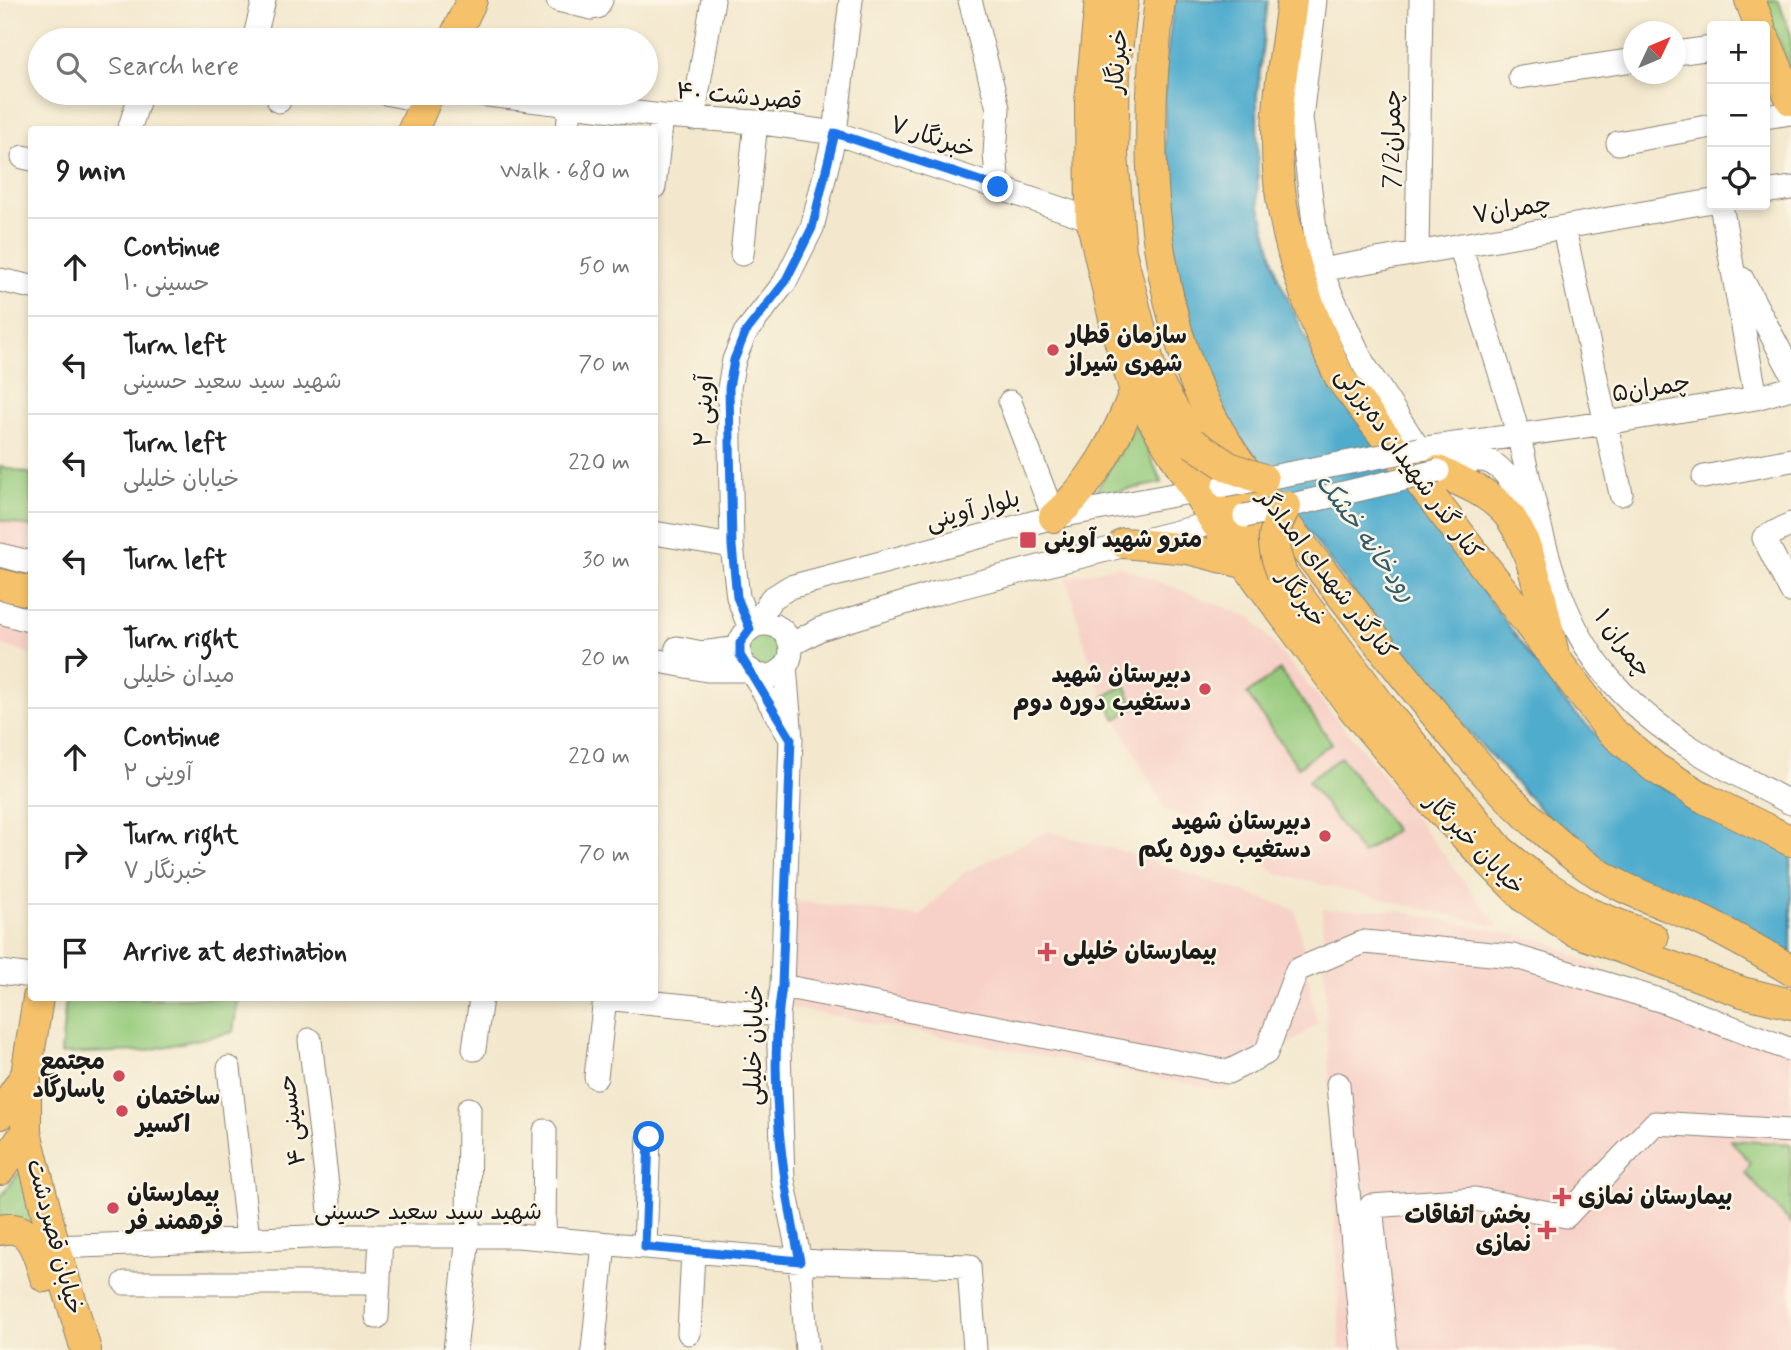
<!DOCTYPE html>
<html lang="en">
<head>
<meta charset="utf-8">
<style>
	:root { --surface:#fff; --page:#f2f2f2; --text:#222; --muted:#767676; --line:#e0e0e0 }
	body { margin:0; font-family:Mynerve,"Playpen Sans Arabic",sans-serif; background:var(--page); color:var(--text) }
	.controls { position:absolute; right:21px; top:21px; display:grid; overflow:hidden; border-radius:7px; box-shadow:0 4px 10px #0003 }
	.controls button { width:63px; height:63px; display:grid; place-items:center; padding:0; border:0; border-bottom:2px solid var(--line); background:var(--surface); color:var(--text); font:35px sans-serif }
	.compass { position:absolute; left:1623px; top:21px; width:63px; height:63px; border-radius:50%; background:var(--surface); box-shadow:0 4px 10px #0003; rotate:46deg }
	.stop { position:absolute; width:21px; height:21px; margin:-16px; border:5px solid #1a73e8; border-radius:50%; background:#fff }
	.stop.end { background:#1a73e8; border-color:#fff; box-shadow:0 2px 7px #0008 }
	.list { margin:0; padding:0; list-style:none }
	h2 { display:flex; justify-content:space-between; align-items:center; height:91px; margin:0; padding:0 28px; font-size:30px }
	h2 small { font-size:23px; font-weight:400; color:var(--muted) }
	.list li { display:grid; grid-template-columns:46px 1fr auto; gap:21px; align-items:center; box-sizing:border-box; height:98px; padding:0 28px; border-top:2px solid var(--line) }
	.list b { display:block; font-size:26px; white-space:nowrap }
	.list p { margin:0; font-size:23px; white-space:nowrap; color:var(--muted) }
	.list em { font-size:23px; font-style:normal; color:var(--muted) }
	.icon { flex:none; width:38px; height:38px; fill:none; stroke:currentColor; stroke-width:2; stroke-linecap:round; stroke-linejoin:round }
	.map { position:relative; flex:none; width:1791px; height:1350px; overflow:hidden }
	.search { position:absolute; background:var(--surface); box-shadow:0 4px 10px #0003; left:28px; top:28px; width:630px; height:77px; display:flex; align-items:center; gap:18px; box-sizing:border-box; padding:0 24px; border-radius:38px; color:var(--muted); font-size:26px }
	.panel { position:absolute; background:var(--surface); box-shadow:0 4px 10px #0003; left:28px; top:126px; width:630px; height:875px; border-radius:7px }
	.map>svg:first-child { display:block }
	.built { fill:#f7d1c7 }
	.green { fill:#96cb7d; stroke:#59744c; stroke-width:2 }
	.water { fill:#4faccd; stroke:#366474; stroke-width:2 }
	.lines { fill:none; stroke-linecap:round; stroke-linejoin:round }
	.minor-casing { stroke:#888274; stroke-width:25 }
	.major-casing { stroke:#888274; stroke-width:32 }
	.minor { stroke:#fff; stroke-width:23 }
	.major { stroke:#f5c16b; stroke-width:30 }
	.minor-bridge-casing { stroke:#888274; stroke-width:25; stroke-linecap:butt }
	.major-bridge-casing { stroke:#888274; stroke-width:32; stroke-linecap:butt }
	.minor-bridge { stroke:#fff; stroke-width:23 }
	.major-bridge { stroke:#f5c16b; stroke-width:30 }
	.route { stroke:#1a73e8; stroke-width:9 }
	.poi-dot { fill:#d1495b; stroke:#fcf5e5; stroke-width:2.5 }
	.labels { text-anchor:middle; dominant-baseline:central; stroke-width:5; stroke-linejoin:round; paint-order:stroke }
	.street-label { font-size:24px; fill:#1c1c1c; stroke:#fcf5e5 }
	.poi-label { font-size:24px; font-weight:bold; fill:#1c1c1c; stroke:#fcf5e5; text-anchor:start }
	.water-label { font-size:26px; font-style:italic; fill:#335d6c; stroke:#fcf5e5 }
</style>
</head>
<body>
<div class="map">
<svg width="1791" height="1350" viewBox="0 0 1791 1350">
	<rect width="100%" height="100%" fill="#fcf5e5"/>
	<filter id="ink" filterUnits="userSpaceOnUse"><feTurbulence type="fractalNoise" baseFrequency=".0143" numOctaves="2"/><feDisplacementMap in="SourceGraphic" scale="14" xChannelSelector="R" yChannelSelector="G"/><feConvolveMatrix kernelMatrix="1 2 1 2 8 2 1 2 1" color-interpolation-filters="sRGB"/></filter>
	<filter id="wash" filterUnits="userSpaceOnUse"><feTurbulence type="fractalNoise" baseFrequency=".00686" numOctaves="4" result="noise"/><feDisplacementMap in="SourceGraphic" scale="28" xChannelSelector="R" yChannelSelector="G"/><feGaussianBlur stdDeviation="1.57" result="paint"/><feColorMatrix in="noise" values="0 0 0 0 0 0 0 0 0 0 0 0 0 0 0 0 0 1.4 0 .05"/><feComposite in="paint" operator="in"/></filter>
	<g filter="url(#wash)">
		<rect width="100%" height="100%" fill="#f3e8cd"/>
		<path class="built" d="M0,520L31,527V654L0,644Z
			M1119,566L1252,618L1370,759L1499,927L1278,874L1209,826L1165,809L1095,680L1066,578Z
			M1048,831L1132,854L1296,910L1317,1024L1225,1091L786,1007L795,901L920,916L964,873Z
			M1322,909L1393,910L1547,941L1663,1001L1791,1045V1350H1340Z"/>
		<path class="green" d="M1763,0H1778L1791,35V71Z
			M1136,425L1162,483L1093,496Z
			M0,466L31,474V527L0,520Z
			M747 649a19 19 0 1 1 38 0a19 19 0 1 1-38 0Z
			M1280,670L1332,743L1298,767L1247,694Z
			M1125,685L1135,707L1116,719L1104,697Z
			M1341,757L1395,830L1362,854L1308,781Z
			M66,998H238L233,1032L144,1051L61,1054Z
			M1730,1140L1791,1144V1223L1745,1173L1751,1163Z
			M25,1164L42,1223H0V1198Z"/>
		<path class="water" d="M1174,0H1268L1257,96L1258,199L1278,277L1319,367L1566,704L1592,730L1659,785L1791,851V953L1608,871L1548,818L1407,665L1249,452L1205,378L1166,229L1164,76Z"/>
	</g>
	<g filter="url(#ink)">
		<g class="lines">
			<g class="minor-casing">
				<path id="minor" d="M558,0L592,8L597,7L601,0
					M970,0L998,108L995,154L998,187
					M1315,0L1301,118L1320,270L1363,363L1419,449L1606,423L1756,398L1791,388
					M254,40L264,0
					M1676,53L1712,48
					M1520,77L1634,60
					M385,93L425,101
					M471,93L662,116L756,122L835,133L1091,219
					M279,101L281,93
					M1765,117L1791,113
					M693,119L713,0
					M129,130L141,93
					M568,130L570,105
					M1618,143L1712,126
					M23,157L32,159
					M654,187L662,116
					M1765,192L1791,188
					M1721,205L1756,398
					M1564,229L1621,494
					M1460,245C1479,309 1502,373 1519,438C1541,525 1552,617 1616,686C1664,739 1728,770 1791,803
					M1417,252L1421,0
					M742,254L756,122
					M1320,270L1712,201
					M1742,279L1791,372
					M0,280L32,287
					M1010,402L1054,517
					M1438,471C1494,448 1496,461 1530,507
					M1704,477L1791,460
					M1791,524L1764,538L1791,591
					M654,533L732,546
					M0,555L32,563
					M0,612L32,621
					M739 650a26 26 0 1 1 52 0a26 26 0 1 1-52 0Z
					M756,625L771,599L790,587L1054,517L1211,488
					M750,629L738,597L732,546L729,388L734,360L745,333L785,282L812,228L835,133L851,0
					M791,645L820,629L937,593L1228,519
					M677,648L702,653L739,648
					M654,660L707,670H750
					M785,666L791,739L782,986L778,1015L783,1180L800,1261L807,1350
					M752,672L788,734
					M0,972L32,976
					M782,986L1228,1072L1266,1053L1297,970L1364,942L1513,956L1663,1001L1791,1050
					M604,998L778,1015
					M310,1040L333,1236
					M474,1049L481,998
					M229,1068L248,1239
					M596,1077L605,998
					M1338,1084L1363,1350
					M544,1238L545,1131
					M55,1247L333,1236H518L818,1262L969,1266L975,1350
					M645,1247L649,1137
					M125,1283H379
					M377,1317L381,1237
					M689,1333L693,1251
					M455,1350L468,1237L469,1109
					M593,1350L604,1244
					M1386,1350L1371,1206L1475,1199L1566,1216L1655,1123L1791,1131"/>
			</g>
			<g class="major-casing">
				<path id="major" d="M1100,0L1090,102L1091,219L1118,336L1135,391L1215,522L1355,711L1431,801L1525,898L1574,931L1742,992L1791,1004
					M1123,0L1115,69L1113,155L1121,252L1151,370L1193,443L1282,574L1385,711L1500,850L1538,881L1589,913L1653,938
					M1160,0C1141,146 1148,328 1233,453C1274,513 1322,569 1366,627C1430,709 1497,798 1580,861C1614,887 1654,900 1692,916C1726,932 1759,951 1791,970
					M1292,0C1287,45 1277,92 1277,138C1276,222 1305,303 1340,378L1610,730L1655,768L1706,799L1791,841
					M1750,0L1760,26
					M1765,39L1791,100
					M453,40L472,0
					M413,130L429,93
					M1438,471C1459,481 1481,489 1499,505C1532,533 1542,608 1553,650
					M1054,517C1093,484 1116,439 1135,391
					M1124,543L1188,549L1247,564
					M0,584L32,592
					M38,998L26,1075V1132L55,1247L86,1350
					M0,1114L26,1075
					M0,1170L26,1132
					M0,1230C32,1222 37,1253 45,1277"/>
			</g>
			<use href="#minor" class="minor"/>
			<use href="#major" class="major"/>
			<g class="minor-bridge-casing">
				<path id="minor-bridge" d="M1224,486L1419,449
					M1245,516L1438,471"/>
			</g>
			<g class="major-bridge-casing">
				<path id="major-bridge" d="M1193,443L1229,467L1263,479
					M1282,574C1271,543 1270,536 1286,506"/>
			</g>
			<use href="#minor-bridge" class="minor-bridge"/>
			<use href="#major-bridge" class="major-bridge"/>
		</g>
	</g>
	<g class="lines" filter="url(#ink)">
		<path class="route" d="M649,1137L645,1247L800,1261C781,1172 768,1077 782,986L791,739L740,655V643L750,629L737,597L732,546L729,388L734,360L745,333L785,282L812,228L835,133L998,187"/>
	</g>
	<g class="poi-dot">
		<circle cx="1053" cy="350" r="7"/>
		<rect x="1019" y="531" width="18" height="18" rx="3.5"/>
		<circle cx="1205" cy="689" r="7"/>
		<circle cx="1325" cy="836" r="7"/>
		<path d="M1043.5 941.5h7v7h7v7h-7v7h-7v-7h-7v-7h7z"/>
		<circle cx="119" cy="1076" r="7"/>
		<circle cx="122" cy="1111" r="7"/>
		<path d="M1558.5 1186.5h7v7h7v7h-7v7h-7v-7h-7v-7h7z"/>
		<circle cx="113" cy="1208" r="7"/>
		<path d="M1543.5 1219.5h7v7h7v7h-7v7h-7v-7h-7v-7h7z"/>
	</g>
	<g class="labels">
		<g class="street-label">
			<text transform="translate(1118 61) rotate(-85)">خبرنگار</text>
			<text transform="translate(739 97) rotate(5)">۴۰ قصردشت</text>
			<text transform="translate(932 138) rotate(18)">۷ خبرنگار</text>
			<text transform="translate(1393 139) rotate(-89)">7/2چمران</text>
			<text transform="translate(1512 210) rotate(-9)">چمران۷</text>
			<text transform="translate(1651 389) rotate(-9)">چمران۵</text>
			<text transform="translate(705 411) rotate(-88)">۲ آوینی</text>
			<text transform="translate(1408 464) rotate(54)">کنار گذر شهیدان ده‌بزرکی</text>
			<text transform="translate(973 511) rotate(-15)">بلوار آوینی</text>
			<text transform="translate(1326 575) rotate(52)">کنارگذر شهدای امدادگر</text>
			<text transform="translate(1301 599) rotate(54)">خبرنگار</text>
			<text transform="translate(1622 644) rotate(53)">چمران ۱</text>
			<text transform="translate(1474 845) rotate(46)">خیابان خبرنگار</text>
			<text transform="translate(755 1045) rotate(-89)">خیابان خلیلی</text>
			<text transform="translate(293 1120) rotate(-97)">۴ حسینی</text>
			<text x="428" y="1212">شهید سید سعید حسینی</text>
			<text transform="translate(54 1237) rotate(75)">خیابان قصردشت</text>
		</g>
		<g class="poi-label">
			<text x="1067" y="336">سازمان قطار<tspan x="1067" dy="28">شهری شیراز</tspan></text>
			<text x="1044" y="540">مترو شهید آوینی</text>
			<text x="1191" y="675" text-anchor="end">دبیرستان شهید<tspan x="1191" dy="28">دستغیب دوره دوم</tspan></text>
			<text x="1311" y="822" text-anchor="end">دبیرستان شهید<tspan x="1311" dy="28">دستغیب دوره یکم</tspan></text>
			<text x="1063" y="952">بیمارستان خلیلی</text>
			<text x="105" y="1062" text-anchor="end">مجتمع<tspan x="105" dy="28">پاسارگاد</tspan></text>
			<text x="136" y="1097">ساختمان<tspan x="136" dy="28">اکسیر</tspan></text>
			<text x="127" y="1194">بیمارستان<tspan x="127" dy="28">فرهمند فر</tspan></text>
			<text x="1578" y="1197">بیمارستان نمازی</text>
			<text x="1531" y="1216" text-anchor="end">بخش اتفاقات<tspan x="1531" dy="28">نمازی</tspan></text>
		</g>
		<g class="water-label">
			<text transform="translate(1365 538) rotate(54)">رودخانه خشک</text>
		</g>
	</g>
</svg>
<div class="controls">
<button>+</button>
<button>−</button>
<button><svg class="icon" aria-label="locate" viewBox="0 0 24 24"><circle cx="12" cy="12" r="6"/><path d="M12 2v4M12 18v4M2 12h4M18 12h4"/></svg></button>
</div>
<svg class="compass" viewBox="-18 -18 36 36"><path d="M0-13l5 13h-10z" fill="#e53935"/><path d="M0 13l5-13h-10z" fill="#767676"/></svg>
<div class="stop" style="left:649px;top:1137px"></div>
<div class="stop end" style="left:998px;top:187px"></div>
<div class="search"><svg class="icon" aria-label="search" viewBox="0 0 24 24"><circle cx="10" cy="10" r="6"/><path d="M15 15l6 6"/></svg>Search here</div>
<section class="panel">
<h2>9 min<small>Walk · 680 m</small></h2>
<ul class="list">
<li><svg class="icon" aria-label="ahead" viewBox="0 0 24 24"><path d="M12 20V5M6 11l6-6 6 6"/></svg><div><b>Continue</b><p>۱۰ حسینی</p></div><em>50 m</em></li>
<li><svg class="icon" aria-label="left" viewBox="0 0 24 24"><path d="M17 20v-9H6M10 6l-5 5 5 5"/></svg><div><b>Turn left</b><p>شهید سید سعید حسینی</p></div><em>70 m</em></li>
<li><svg class="icon" aria-label="left" viewBox="0 0 24 24"><path d="M17 20v-9H6M10 6l-5 5 5 5"/></svg><div><b>Turn left</b><p>خیابان خلیلی</p></div><em>220 m</em></li>
<li><svg class="icon" aria-label="left" viewBox="0 0 24 24"><path d="M17 20v-9H6M10 6l-5 5 5 5"/></svg><div><b>Turn left</b></div><em>30 m</em></li>
<li><svg class="icon" aria-label="right" viewBox="0 0 24 24"><path d="M7 20v-9h11M14 6l5 5-5 5"/></svg><div><b>Turn right</b><p>میدان خلیلی</p></div><em>20 m</em></li>
<li><svg class="icon" aria-label="ahead" viewBox="0 0 24 24"><path d="M12 20V5M6 11l6-6 6 6"/></svg><div><b>Continue</b><p>۲ آوینی</p></div><em>220 m</em></li>
<li><svg class="icon" aria-label="right" viewBox="0 0 24 24"><path d="M7 20v-9h11M14 6l5 5-5 5"/></svg><div><b>Turn right</b><p>۷ خبرنگار</p></div><em>70 m</em></li>
<li><svg class="icon" aria-label="arrive" viewBox="0 0 24 24"><path d="M6 21V4h12l-3 4 3 4H6"/></svg><div><b>Arrive at destination</b></div></li>
</ul>
</section>
</div>
</body>
</html>
